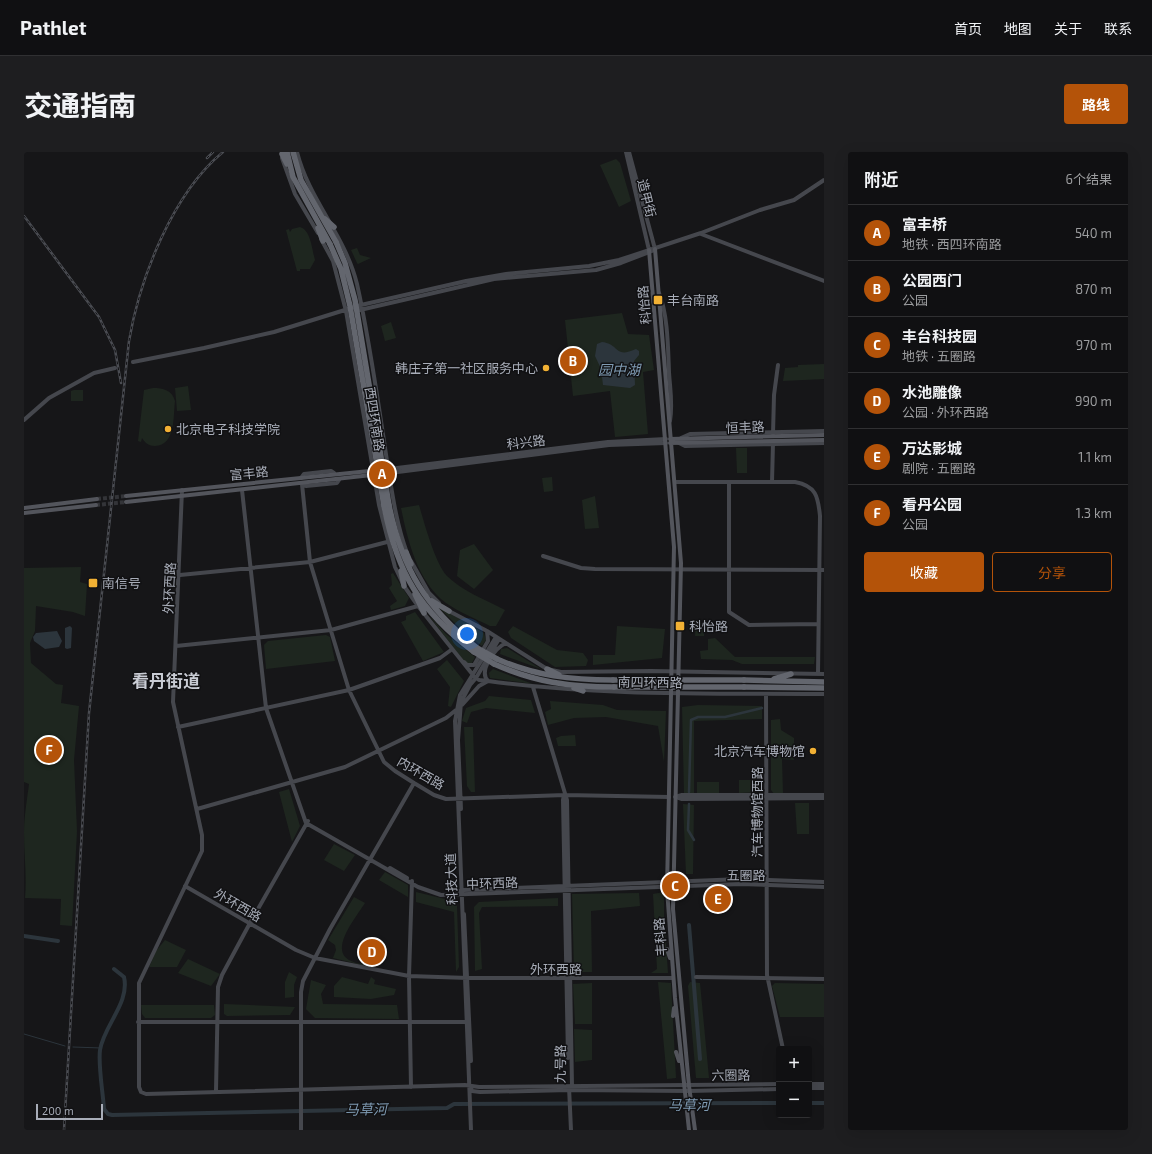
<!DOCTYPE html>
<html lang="zh">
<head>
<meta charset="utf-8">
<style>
	:root { --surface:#101012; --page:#1e1e20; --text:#f1f3f6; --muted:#9c9d9f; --line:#303032; --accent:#b45309 }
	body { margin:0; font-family:"Exo 2","Noto Sans SC",sans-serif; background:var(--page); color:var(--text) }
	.controls { position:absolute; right:12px; bottom:12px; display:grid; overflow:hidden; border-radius:4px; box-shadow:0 4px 16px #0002 }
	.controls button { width:36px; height:36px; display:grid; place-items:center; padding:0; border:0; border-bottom:1px solid var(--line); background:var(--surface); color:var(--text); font:20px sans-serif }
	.scale { position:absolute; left:12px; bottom:10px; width:67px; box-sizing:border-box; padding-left:4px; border:2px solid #a8adb8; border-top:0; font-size:11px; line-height:14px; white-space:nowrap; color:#a8adb8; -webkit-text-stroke:3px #111113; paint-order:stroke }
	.you { position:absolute; left:443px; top:482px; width:14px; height:14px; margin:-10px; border:3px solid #fff; border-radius:50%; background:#1a73e8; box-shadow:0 0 0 6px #1a73e833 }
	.badge { display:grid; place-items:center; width:26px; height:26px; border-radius:50%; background:var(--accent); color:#fff; font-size:13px; font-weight:700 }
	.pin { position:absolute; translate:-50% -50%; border:2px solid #fff; box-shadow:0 1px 4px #0006 }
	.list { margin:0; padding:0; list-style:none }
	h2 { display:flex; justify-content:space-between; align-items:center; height:52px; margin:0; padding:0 16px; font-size:17px }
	h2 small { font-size:13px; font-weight:400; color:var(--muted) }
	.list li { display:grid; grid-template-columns:26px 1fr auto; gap:12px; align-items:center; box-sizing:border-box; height:56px; padding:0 16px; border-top:1px solid var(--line) }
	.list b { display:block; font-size:15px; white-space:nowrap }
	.list p { margin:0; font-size:13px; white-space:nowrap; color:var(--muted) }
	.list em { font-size:13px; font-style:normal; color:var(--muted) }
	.actions { display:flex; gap:8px; padding:12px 16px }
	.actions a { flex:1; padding:9px 0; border:1px solid var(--accent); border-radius:4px; text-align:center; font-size:14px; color:var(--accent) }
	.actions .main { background:var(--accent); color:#fff }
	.map { position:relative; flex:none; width:800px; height:978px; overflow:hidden; border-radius:4px }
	header { display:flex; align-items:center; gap:24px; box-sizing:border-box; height:56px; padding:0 20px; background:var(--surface); border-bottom:1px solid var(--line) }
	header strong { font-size:19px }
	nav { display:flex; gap:22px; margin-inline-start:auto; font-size:14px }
	.intro { display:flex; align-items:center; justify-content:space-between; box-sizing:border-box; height:96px; padding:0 24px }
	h1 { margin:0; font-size:28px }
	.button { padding:10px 18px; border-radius:4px; background:var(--accent); color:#fff; font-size:14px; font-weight:700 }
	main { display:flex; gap:24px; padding:0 24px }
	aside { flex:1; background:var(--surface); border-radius:4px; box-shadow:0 4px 16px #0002 }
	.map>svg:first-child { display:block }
	.green { fill:#1e261f }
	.water { fill:#2c353c }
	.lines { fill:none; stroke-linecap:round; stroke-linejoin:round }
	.stream { stroke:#2c353c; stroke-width:1 }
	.canal { stroke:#2c353c; stroke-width:2.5 }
	.river { stroke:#2c353c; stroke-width:4 }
	.primary-tunnel { stroke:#333438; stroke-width:4; stroke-dasharray:4 2; stroke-linecap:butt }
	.secondary { stroke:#45474d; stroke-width:4 }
	.primary { stroke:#53555c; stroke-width:4 }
	.highway { stroke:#63666e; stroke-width:5.5 }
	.rail-casing { stroke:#4a4c52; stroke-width:2.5 }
	.rail { stroke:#111113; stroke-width:1; stroke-dasharray:3; stroke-linecap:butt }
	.highway-bridge { stroke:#63666e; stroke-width:5.5 }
	.poi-dot { fill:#f2b134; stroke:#111113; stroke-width:1.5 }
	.labels { text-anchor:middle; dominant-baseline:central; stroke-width:3; stroke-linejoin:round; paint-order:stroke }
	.street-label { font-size:13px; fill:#a8adb8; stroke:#111113 }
	.poi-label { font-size:13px; fill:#a8adb8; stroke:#111113; text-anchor:start }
	.water-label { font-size:14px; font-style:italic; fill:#7f9bb3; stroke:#111113 }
	.district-label { font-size:17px; font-weight:bold; fill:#c9ccd4; stroke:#111113 }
</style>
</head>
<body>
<header>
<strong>Pathlet</strong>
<nav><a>首页</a><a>地图</a><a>关于</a><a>联系</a></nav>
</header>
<div class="intro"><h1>交通指南</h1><a class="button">路线</a></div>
<main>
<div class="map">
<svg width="800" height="978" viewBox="0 0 800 978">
	<rect width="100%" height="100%" fill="#161618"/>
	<path class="green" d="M592,7L596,11L607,49L595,55L576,13Z
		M276,75C287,78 288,98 291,108L286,117H276V119H273L262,78L265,77L266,80L268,77Z
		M333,96L336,103L347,106L334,112L333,111L327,98Z
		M598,161L604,182L625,183L630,218L619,220L624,282L591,285L586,239L549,244L541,168Z
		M367,170L372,186L361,189L357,174Z
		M800,212V227L759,229L761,216L774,215V213Z
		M164,234L167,258L153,259L151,236Z
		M129,236C139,236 148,238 151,249C149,264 152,293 131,294C125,294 121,291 118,286L117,290L114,289L120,238Z
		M50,238H59V249H47V239Z
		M712,296H723V321H713Z
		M528,325L529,339L520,340L518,326Z
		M571,344L575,376L561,377L558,348Z
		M395,353C400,370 411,411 423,424C438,439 462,448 481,458L472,474H466C452,467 435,460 422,451C393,429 384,389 377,356Z
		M450,392L469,418L450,437L433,424L436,398Z
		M57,415L56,430L63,432L61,464L49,460L12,454L11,479L6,491L7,511L32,532L39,533L37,551L55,554L50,608L53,679L48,774L36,773L37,747L1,746C3,724 0,704 0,681C0,665 3,648 5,632L0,630V416Z
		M369,421L385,446L381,454L367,458L366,454L373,449L365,436L368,433L367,422Z
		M411,452L460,481L462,488L458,494L443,483Z
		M391,460L420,500L399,509L377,470L382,468V464Z
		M404,462L422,482L451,505L448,511H441C429,494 416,479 404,462Z
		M672,471H681L680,484H671Z
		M489,474L533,498L559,501L564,508L562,514L531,515L487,486L484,480Z
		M593,474L641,477L638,506L569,513V503H591Z
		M302,483L306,485L311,509L242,517L240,493L244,489Z
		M691,486L711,505H791L790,512H718L708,508L677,507L676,499L684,498V487Z
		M483,496L517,517L476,502L477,497Z
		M423,508L440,529L427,555L424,554L426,535L413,517Z
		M469,517L509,532L466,526L465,521Z
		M465,544L507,548L511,561L462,556L447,560L443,571L438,569L442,556L461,549Z
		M526,549L579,553L593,558L642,559L640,610L634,574L582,565L550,566L524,573L521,560L527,557Z
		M674,553L738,554V567L670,569V641H660L658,555Z
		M756,567L757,578L770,586V608L758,607L759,641L750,642L747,638V568Z
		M440,575H449L451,640H447L443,634Z
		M551,583L552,594H534L532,586L537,584Z
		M715,628H737V640L715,641Z
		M673,630H695V641L673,642Z
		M265,637L276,674L268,690L255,640Z
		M771,651H785V682H773Z
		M659,652L670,653L669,722H662Z
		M310,692L331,703L320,719L300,708Z
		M361,720L384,733V745L355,728Z
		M392,740L425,748L433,754L435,815L432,820L430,760L392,750Z
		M640,740V764L644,821H627L633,817L629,742Z
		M615,741L616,754L567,759L568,820H550L548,742Z
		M330,745L341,751C333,764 305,797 325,808C332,812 340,813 346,810V805L351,806L350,816L309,806L312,798L311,793L304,788Z
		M534,746V754L458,755L455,761L458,817L451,819L450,755L455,750Z
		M141,788L162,798L153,815H125L132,799Z
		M164,807L196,822L187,834L154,821Z
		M265,820L273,825L270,833V845L261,846V830Z
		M318,825L344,832L347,825L351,828L350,832L372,837L370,843L347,847L310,845V834Z
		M287,828L302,833L297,842L299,852L373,853L375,867L291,866L282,857Z
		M634,830L647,831L652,926L643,927Z
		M666,830L676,831L685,926H672L664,834Z
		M568,831V872H551L549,832Z
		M751,831L800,832V865H756L748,834Z
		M200,852L271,855L266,863L203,864L200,862Z
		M117,853H190L191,863L187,866H121L118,862Z
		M550,877L568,878V908L551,910Z"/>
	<path class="water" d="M578,190C596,192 590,207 612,197L615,199V203L610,209L611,233L606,236L579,233L578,225L580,223L571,204L573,192Z
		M46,474L48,476L47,496L43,497L41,496V476Z
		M33,479L38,489L35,495L21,497L10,489L9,485L12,481Z"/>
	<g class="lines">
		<path class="stream" d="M0,882L41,894
			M49,895L77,896"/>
		<path class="canal" d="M665,640L667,568L674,565H701L738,556
			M665,652L664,678L670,688"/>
		<path class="river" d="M665,773L676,907
			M0,784L34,789
			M90,817L100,825C106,851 80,873 76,898C74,913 79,941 80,957L84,962L88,963L423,956L430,952L755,951
			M785,951H800"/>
		<path class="primary-tunnel" d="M73,347L102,344
			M72,353L102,350"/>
		<path class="secondary" d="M273,0C285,48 321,83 333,132C346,190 354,250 363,309C368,340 372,371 383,401
			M602,0L625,98
			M605,0L631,97
			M258,6L271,42L294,81
			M677,82L800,129
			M297,87L309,109L322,159L355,353L371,415L380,434L394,454L449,523L455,528L464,529C575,544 687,541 800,542
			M635,141C644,163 644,196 645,220C646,237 649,252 646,269
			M336,158L470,127L572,118L597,111L628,99
			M109,210L180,196L250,180L337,153L442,129L482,122L565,114L595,108L677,81L736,58L770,48L800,28
			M0,268L25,246L70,221L91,216
			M749,282L750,243L754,213
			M657,286L666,282L800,279
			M655,291L661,294L800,291
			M365,317L584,290L642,287
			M366,321L585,293L642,291
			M277,326L280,322L307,319L310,321
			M315,328L313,331L282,334L278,332L286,410L325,538L360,610L371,619L390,631L410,643L422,647L541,643L645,645
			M651,330H771C792,334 794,344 796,364L794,522
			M705,330V460L725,473L794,472
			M748,330L749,291
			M158,338L149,550L178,683V699L115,831V935L117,940L122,942L441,933L455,935L755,932
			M218,338L242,556L282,671L394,735L417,743L717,732L800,735
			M519,404L557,416L571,417L800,418
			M387,409L405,441L415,451
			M156,423L286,410L363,390
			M423,458L463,479L523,517L537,520L627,519L800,522
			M152,494L307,478L394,454
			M440,510L443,513H450L464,489L463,479
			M509,535L543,648L548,934L546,938
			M742,542L743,823L759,897
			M438,553L455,534L464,529C454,519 471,496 482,491
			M154,575L325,538L416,506L427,498
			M540,643L539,648L544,906
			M651,645L658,643H800
			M652,645L658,647L800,646
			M173,657L321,615L422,566L432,558
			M437,657L434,588L437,550L446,533L452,526L475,487
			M366,716L383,726
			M161,734L272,798L291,806L385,824L444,826H649
			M432,740L440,738L718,727L800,730
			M440,762L447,909
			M672,825L800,827
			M114,870H442
			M785,932H800
			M387,935L385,824L388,729
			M545,935L547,978
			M447,936L448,939L456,940L546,938L665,939L755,937
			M785,936H800
			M192,939L194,835L198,823L226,771L284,669
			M277,978V840L279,829L306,777L390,631
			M447,978L431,569L436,543L472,485"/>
		<path class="primary" d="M631,97L657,411L649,757L665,934L671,978
			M625,98L650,395L643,737L651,846L665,978
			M646,287L800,283
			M646,291L800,288
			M102,344L365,317
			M102,350L366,321
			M0,356L73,347
			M0,361L72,353
			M643,797L646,806
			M649,864L650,856
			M652,900L655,909"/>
		<path class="highway" d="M263,0L269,25L306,92
			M269,0L277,28L312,90
			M258,2L263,12
			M301,67L310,75
			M294,76L299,89
			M365,353C378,417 402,456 453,496
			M360,354C373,421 396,459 450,500
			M382,400L387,412
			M377,419L380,434
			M391,442L400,461
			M408,449L425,459
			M473,507C511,524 548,528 589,528
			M470,512C511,530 545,535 590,535
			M523,517L535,523
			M750,527L767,522
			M720,528L800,530
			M720,535L800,536
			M550,536L559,539"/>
		<g class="rail-casing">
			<path id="rail" d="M183,6L189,0
				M0,64L75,165L91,198L97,231
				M40,978L65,561L105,189C116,125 149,41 199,0"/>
		</g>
		<use href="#rail" class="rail"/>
		<path class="highway-bridge" d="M312,90L321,111L331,148L365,353
			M306,92L317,117L326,154L360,354
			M453,496L473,507
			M450,500L470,512
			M589,528H720
			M590,535H720"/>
	</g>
	<g class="poi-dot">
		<rect x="629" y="143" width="10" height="10" rx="2"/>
		<circle cx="522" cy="216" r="4"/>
		<circle cx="144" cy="277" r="4"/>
		<rect x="64" y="426" width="10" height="10" rx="2"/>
		<rect x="651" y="469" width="10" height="10" rx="2"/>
		<circle cx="789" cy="599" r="4"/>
	</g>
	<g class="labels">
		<g class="street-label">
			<text transform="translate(623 46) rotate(76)">造甲街</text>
			<text transform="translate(620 153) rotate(-95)">科怡路</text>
			<text transform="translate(351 267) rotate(81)">西四环南路</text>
			<text transform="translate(721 275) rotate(-2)">恒丰路</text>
			<text transform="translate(502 290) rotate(-7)">科兴路</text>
			<text transform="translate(225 321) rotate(-6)">富丰路</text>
			<text transform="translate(145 436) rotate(-87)">外环西路</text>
			<text transform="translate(626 530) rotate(1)">南四环西路</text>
			<text transform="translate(397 621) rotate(30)">内环西路</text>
			<text transform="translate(733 660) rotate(-90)">汽车博物馆西路</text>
			<text x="722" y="723">五圈路</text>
			<text transform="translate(427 727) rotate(-92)">科技大道</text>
			<text transform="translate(468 731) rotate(-2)">中环西路</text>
			<text transform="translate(214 753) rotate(30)">外环西路</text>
			<text transform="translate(636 785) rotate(-94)">丰科路</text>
			<text x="532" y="817">外环西路</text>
			<text transform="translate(536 912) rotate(-89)">九号路</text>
			<text transform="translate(707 923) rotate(-1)">六圈路</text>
		</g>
		<g class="poi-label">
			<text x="643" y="148">丰台南路</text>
			<text x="514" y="216" text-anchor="end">韩庄子第一社区服务中心</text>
			<text x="152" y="277">北京电子科技学院</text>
			<text x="78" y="431">南信号</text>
			<text x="665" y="474">科怡路</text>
			<text x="781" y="599" text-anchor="end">北京汽车博物馆</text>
		</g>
		<g class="water-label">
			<text x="595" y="217">园中湖</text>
			<text x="665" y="952">马草河</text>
			<text transform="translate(342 957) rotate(-1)">马草河</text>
		</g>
		<g class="district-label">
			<text x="142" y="528">看丹街道</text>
		</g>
	</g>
</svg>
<div class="controls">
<button>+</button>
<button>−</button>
</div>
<div class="scale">200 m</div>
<div class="you"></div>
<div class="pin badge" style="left:358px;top:322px">A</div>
<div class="pin badge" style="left:549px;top:209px">B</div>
<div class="pin badge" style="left:651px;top:734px">C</div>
<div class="pin badge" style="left:348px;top:800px">D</div>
<div class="pin badge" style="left:694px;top:747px">E</div>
<div class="pin badge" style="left:25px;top:598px">F</div>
</div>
<aside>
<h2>附近<small>6个结果</small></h2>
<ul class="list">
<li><span class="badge">A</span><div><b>富丰桥</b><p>地铁 · 西四环南路</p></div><em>540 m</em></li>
<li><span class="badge">B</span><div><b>公园西门</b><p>公园</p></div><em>870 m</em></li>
<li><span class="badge">C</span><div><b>丰台科技园</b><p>地铁 · 五圈路</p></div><em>970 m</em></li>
<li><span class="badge">D</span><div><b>水池雕像</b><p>公园 · 外环西路</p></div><em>990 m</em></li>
<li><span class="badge">E</span><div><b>万达影城</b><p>剧院 · 五圈路</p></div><em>1.1 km</em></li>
<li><span class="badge">F</span><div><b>看丹公园</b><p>公园</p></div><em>1.3 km</em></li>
</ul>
<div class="actions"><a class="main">收藏</a><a>分享</a></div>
</aside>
</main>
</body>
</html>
